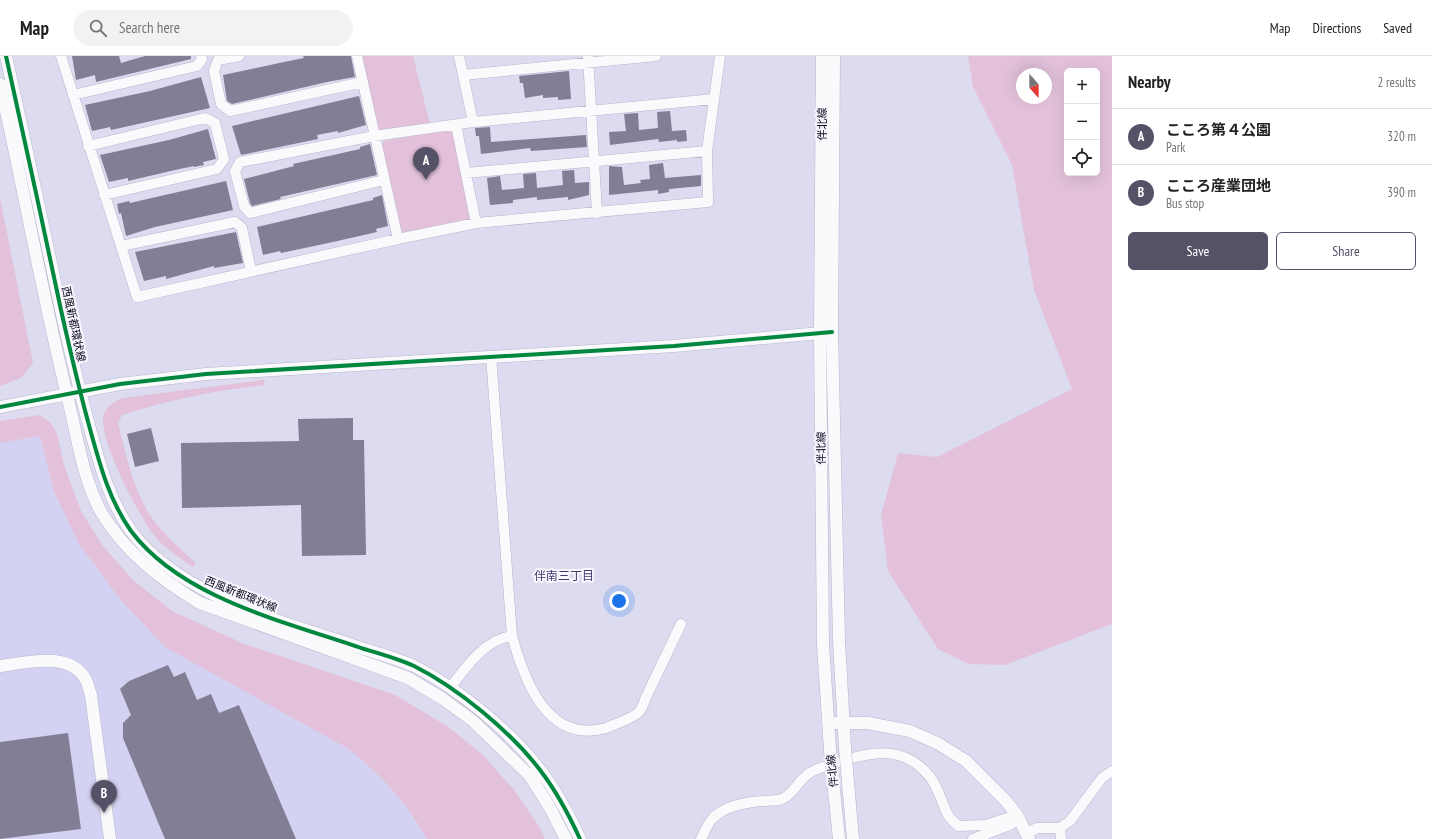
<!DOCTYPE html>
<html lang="en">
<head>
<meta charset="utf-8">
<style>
	:root { --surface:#fff; --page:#f2f2f2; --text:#222; --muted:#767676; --line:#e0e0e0; --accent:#555268 }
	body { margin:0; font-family:"PT Sans Narrow","Noto Sans JP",sans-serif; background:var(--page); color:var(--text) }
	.controls { position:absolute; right:12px; top:12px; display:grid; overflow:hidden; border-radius:6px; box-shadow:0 4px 16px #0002 }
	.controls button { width:36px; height:36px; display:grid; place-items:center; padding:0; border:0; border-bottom:1px solid var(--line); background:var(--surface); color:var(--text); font:20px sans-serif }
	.compass { position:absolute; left:1016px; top:12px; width:36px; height:36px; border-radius:50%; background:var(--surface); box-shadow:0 4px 16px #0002; rotate:159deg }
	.you { position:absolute; left:619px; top:545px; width:14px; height:14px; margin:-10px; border:3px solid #fff; border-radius:50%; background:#1a73e8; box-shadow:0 0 0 6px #1a73e833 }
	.badge { display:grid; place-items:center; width:26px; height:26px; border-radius:50%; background:var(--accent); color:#fff; font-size:13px; font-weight:700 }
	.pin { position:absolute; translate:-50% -33px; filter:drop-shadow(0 1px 2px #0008) }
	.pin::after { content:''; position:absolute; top:21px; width:14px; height:12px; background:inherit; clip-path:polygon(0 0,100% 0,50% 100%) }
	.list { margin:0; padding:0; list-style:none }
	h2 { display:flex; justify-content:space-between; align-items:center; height:52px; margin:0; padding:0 16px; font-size:17px }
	h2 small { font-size:13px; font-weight:400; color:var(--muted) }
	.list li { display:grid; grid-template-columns:26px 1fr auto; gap:12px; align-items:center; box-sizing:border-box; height:56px; padding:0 16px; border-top:1px solid var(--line) }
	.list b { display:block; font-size:15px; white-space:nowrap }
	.list p { margin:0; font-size:13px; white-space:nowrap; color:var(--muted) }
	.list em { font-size:13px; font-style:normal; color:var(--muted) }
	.actions { display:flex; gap:8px; padding:12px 16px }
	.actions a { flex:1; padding:9px 0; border:1px solid var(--accent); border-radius:6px; text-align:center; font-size:14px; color:var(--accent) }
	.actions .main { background:var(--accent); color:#fff }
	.icon { flex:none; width:22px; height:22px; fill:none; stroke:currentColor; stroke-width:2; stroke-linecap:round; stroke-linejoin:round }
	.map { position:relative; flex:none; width:1112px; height:783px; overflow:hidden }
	header { display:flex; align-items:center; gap:24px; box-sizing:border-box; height:56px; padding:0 20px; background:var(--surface); border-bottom:1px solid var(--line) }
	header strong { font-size:19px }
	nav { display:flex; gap:22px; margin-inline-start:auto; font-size:14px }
	.search { width:280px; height:36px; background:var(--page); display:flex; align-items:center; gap:10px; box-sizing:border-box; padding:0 14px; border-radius:22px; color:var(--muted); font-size:15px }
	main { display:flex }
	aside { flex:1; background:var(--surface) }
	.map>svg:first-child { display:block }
	.built { fill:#d4d2f2 }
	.green { fill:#e3c1db; fill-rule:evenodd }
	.building { fill:#827e95 }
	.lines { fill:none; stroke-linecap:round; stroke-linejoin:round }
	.minor-casing { stroke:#b8b6cb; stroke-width:11 }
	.tertiary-casing { stroke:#b8b6cb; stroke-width:13 }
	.minor { stroke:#fafafd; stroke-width:10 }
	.tertiary { stroke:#fafafd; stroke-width:12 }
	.tertiary-bridge-casing { stroke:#b8b6cb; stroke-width:13; stroke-linecap:butt }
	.tertiary-bridge { stroke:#fafafd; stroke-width:12 }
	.cycleway-casing { stroke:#f7f7fe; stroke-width:6 }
	.cycleway { stroke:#00873e; stroke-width:4 }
	.labels { text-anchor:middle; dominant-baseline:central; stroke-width:4; stroke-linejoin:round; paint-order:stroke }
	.street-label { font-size:11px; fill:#0c091e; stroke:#f7f7fe }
	.neighbourhood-label { font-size:12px; fill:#423b6f; stroke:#f7f7fe }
</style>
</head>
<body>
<header>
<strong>Map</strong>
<div class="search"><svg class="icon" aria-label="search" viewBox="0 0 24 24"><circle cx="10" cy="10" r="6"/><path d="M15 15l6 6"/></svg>Search here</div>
<nav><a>Map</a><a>Directions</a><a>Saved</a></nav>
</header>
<main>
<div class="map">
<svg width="1112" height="783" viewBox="0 0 1112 783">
	<rect width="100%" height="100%" fill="#dddbf0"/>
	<path class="built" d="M40,380L54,436L79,488L119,542L165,590L347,692L374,712L396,736L427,783H0V387Z"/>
	<path class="green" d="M359,0H413L431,72L374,80Z
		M968,0H1112V568L1005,609L969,608L938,593L888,515L881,459L898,397L937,401L1072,333L1034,234L1012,109L973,31ZM1067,15H1097V117H1067ZM1022,18H1046V42H1022Z
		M447,73L454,77L473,157L468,164L405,177L399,174L380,91L384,85Z
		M0,142L33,307L21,322L0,330Z
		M264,324V329C217,334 168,344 122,359L118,367C127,402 135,443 158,470C170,484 183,495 196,507L193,511C179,501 163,492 153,478C139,459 96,380 104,358C108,349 114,346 122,342Z
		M40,359L51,367L57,378L64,409L81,455L103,490L133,524L172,555L242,587L395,639L447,670L482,698L515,735L540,772L545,783H427C405,745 382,719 347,692L165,591L119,542L79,488L54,436L40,380L0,387V365Z"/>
	<path class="building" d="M72,0H119L121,7L145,0H191V3L96,26L95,19L76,24Z
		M303,0H351L355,21L327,26L232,48L227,45L223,19L284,6L304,2Z
		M569,15L571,43L558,44V41L543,42V39L525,42L523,27H520L519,20Z
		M201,21L210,52L111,74L110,71L92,75L85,49L150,35Z
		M359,40L366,69L338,77V75L317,79L318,83L241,99L232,70Z
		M670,55L672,75L686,74L687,85L677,86V84L659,86L658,83L610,89L609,76L626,75L624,58L638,57L639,74L658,72L657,56Z
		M490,71L491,86L586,79L587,91L531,95L530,92L481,98L479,80H476L475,72Z
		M208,73L216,103L203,106L204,109L194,111V110L175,114L128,125V122L109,126L100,99L169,84Z
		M370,88L377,119L280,141L281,143L252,150L250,147L244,123L294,110L293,108L360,93V91Z
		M663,107L665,122L701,119V130L669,133V136L658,138V134L609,139V110L622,111L624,129L641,127L640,124L650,123L649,109Z
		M574,114L575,127L589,126V139L568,144V141L537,144V141L513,144V147L490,149L487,122L500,120L502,134L524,132L523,118L536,117L537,132L563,129L562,115Z
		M226,125L233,154L155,171L126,180L121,157L119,158L117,148L129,145L130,147Z
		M382,139L388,170L376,173L377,176L333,186L281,197L280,195L263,199L257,171L373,144V142Z
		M236,176L243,207L214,212V210L166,223V220L144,225L135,196Z
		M353,362V384H364L366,499L302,500L301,449L182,452L181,387L299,385L298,363Z
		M151,372L159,405L135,411L127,378Z
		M168,609L174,621L185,616L197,644L211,638L219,657L239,649L296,783H165L123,682V667L131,659L120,633L129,625Z
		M68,677L81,773L0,783V686Z"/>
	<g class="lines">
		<g class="minor-casing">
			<path id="minor" d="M61,0L137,241L398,183L357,0
				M239,0L218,4L214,15L221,48L230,55L363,26
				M459,0L473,66
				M588,0L597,157
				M463,19L656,0
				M73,39L197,10L202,3L201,0
				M456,69L476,167
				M88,90L205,62L215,67L224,103L217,113L104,139
				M466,117L707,95
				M384,124L250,157L244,150L235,115L240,106L374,80L473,66L714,43
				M398,183L476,167L708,146L707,95L720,0
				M121,190L235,166L242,172L251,215
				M491,300L512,580C524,623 547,689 606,672C613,669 633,662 639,656C643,652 645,642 648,637C659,614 670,591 681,568
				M450,632C465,612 485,583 512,580
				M1060,772L1061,783
				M1026,778L1037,772H1060L1070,765L1102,722L1112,715
				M701,783C704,777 708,767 713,762C724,750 748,746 764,745C769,744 774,745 779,744C793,741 799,721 813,715C821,711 830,709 839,706C872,695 905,689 930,721C939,732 941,746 948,759C950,763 955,766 958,770L986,769L1017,759
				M973,783L1012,768"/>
		</g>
		<g class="tertiary-casing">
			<path id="tertiary" d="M6,0C25,85 43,169 61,254C70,294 79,333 90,373C100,409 109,444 131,475C182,543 287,566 364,593C381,598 399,603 414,610C458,632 511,676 540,714C557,736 569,759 580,783
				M822,0L820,277L823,588L830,694
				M834,0L832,276L839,585L845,692
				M0,28C24,133 42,239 68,343C77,380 83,423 101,456C125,496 160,523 200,547L408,622L443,643L473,665L530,720L549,750L566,783
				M0,351L120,328L206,318L674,290L832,276
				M0,610C26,607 70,594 86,624C88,628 89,634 91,639L110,783
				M836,667H868L910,675L939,688L966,705L1006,745L1017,759L1029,783"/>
		</g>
		<use href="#minor" class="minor"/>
		<use href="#tertiary" class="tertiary"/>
		<g class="tertiary-bridge-casing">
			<path id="tertiary-bridge" d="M845,692L853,783
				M830,694L839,783"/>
		</g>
		<use href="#tertiary-bridge" class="tertiary-bridge"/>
		<g class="cycleway-casing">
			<path id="cycleway" d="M6,0C25,85 43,169 61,254C70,294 79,333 90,373C100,409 109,444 131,475C182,543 287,566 364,593C381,598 399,603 414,610C458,632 511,676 540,714C557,736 569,759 580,783
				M0,351L120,328L206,318L674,290L832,276"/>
		</g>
		<use href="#cycleway" class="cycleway"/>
	</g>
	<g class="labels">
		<g class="street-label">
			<text transform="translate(822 68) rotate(-90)">伴北線</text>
			<text transform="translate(74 268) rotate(78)">西風新都環状線</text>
			<text transform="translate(821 392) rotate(-91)">伴北線</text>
			<text transform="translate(241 538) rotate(22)">西風新都環状線</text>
			<text transform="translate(832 715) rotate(-96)">伴北線</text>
		</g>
		<g class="neighbourhood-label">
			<text x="564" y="519">伴南三丁目</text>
		</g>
	</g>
</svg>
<div class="controls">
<button>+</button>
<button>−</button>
<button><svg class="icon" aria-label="locate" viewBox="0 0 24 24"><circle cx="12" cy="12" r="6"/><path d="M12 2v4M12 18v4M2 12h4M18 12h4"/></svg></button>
</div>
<svg class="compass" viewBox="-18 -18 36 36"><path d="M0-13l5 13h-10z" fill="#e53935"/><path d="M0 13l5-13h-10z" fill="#767676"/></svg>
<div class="you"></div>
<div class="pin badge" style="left:426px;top:124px">A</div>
<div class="pin badge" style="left:104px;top:757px">B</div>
</div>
<aside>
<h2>Nearby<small>2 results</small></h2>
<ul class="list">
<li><span class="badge">A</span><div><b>こころ第４公園</b><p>Park</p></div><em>320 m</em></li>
<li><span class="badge">B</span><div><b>こころ産業団地</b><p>Bus stop</p></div><em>390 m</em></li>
</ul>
<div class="actions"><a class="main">Save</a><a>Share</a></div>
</aside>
</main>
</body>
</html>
